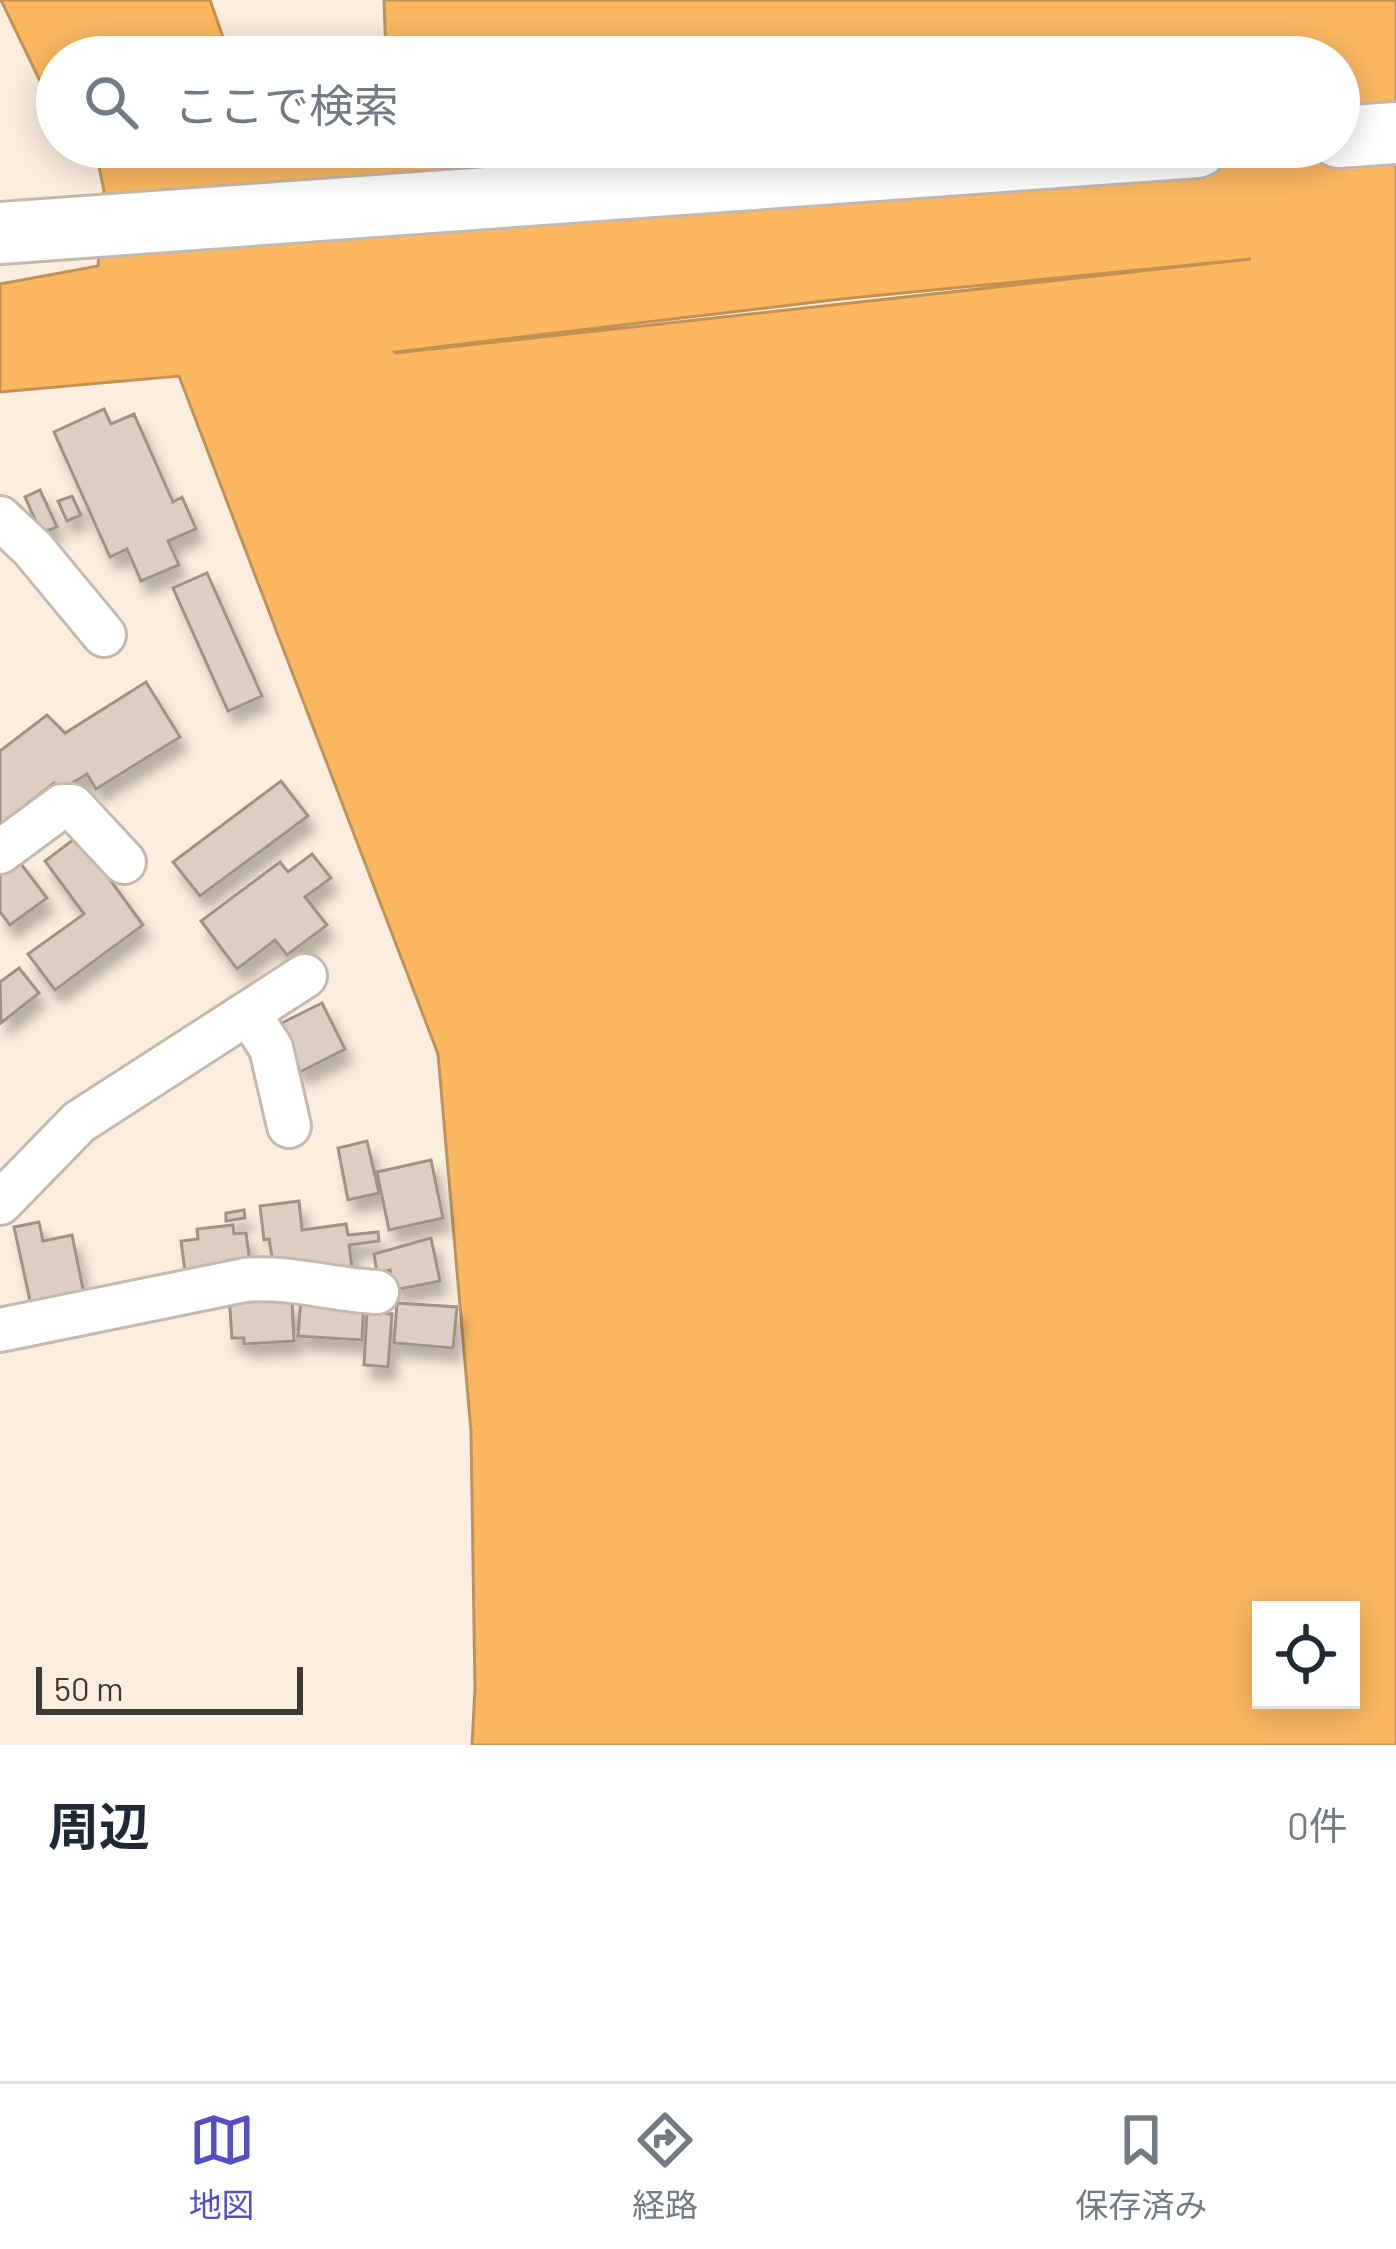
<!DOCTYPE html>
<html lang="ja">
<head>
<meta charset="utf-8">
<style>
	:root { --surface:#fff; --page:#f6f6f7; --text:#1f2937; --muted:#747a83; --line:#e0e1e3; --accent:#574dc5 }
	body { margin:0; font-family:Barlow,"Noto Sans JP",sans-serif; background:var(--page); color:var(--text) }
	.controls { position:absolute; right:36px; bottom:36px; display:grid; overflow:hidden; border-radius:0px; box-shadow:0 6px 30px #0003 }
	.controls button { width:108px; height:108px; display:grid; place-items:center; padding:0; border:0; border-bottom:3px solid var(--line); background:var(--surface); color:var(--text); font:60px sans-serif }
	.scale { position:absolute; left:36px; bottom:30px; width:267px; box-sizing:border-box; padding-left:12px; border:6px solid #3e3933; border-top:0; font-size:33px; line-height:42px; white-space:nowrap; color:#3e3933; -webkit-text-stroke:9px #fbeedf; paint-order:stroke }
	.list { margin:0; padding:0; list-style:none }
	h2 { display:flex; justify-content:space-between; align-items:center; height:156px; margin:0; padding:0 48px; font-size:51px }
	h2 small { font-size:39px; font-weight:400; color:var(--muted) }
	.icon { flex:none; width:66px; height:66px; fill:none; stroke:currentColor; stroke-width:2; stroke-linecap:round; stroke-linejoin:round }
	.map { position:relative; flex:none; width:1396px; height:1745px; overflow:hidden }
	.search { position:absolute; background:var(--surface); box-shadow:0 6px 30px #0003; left:36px; right:36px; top:36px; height:132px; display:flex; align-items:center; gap:30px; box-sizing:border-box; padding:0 42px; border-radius:66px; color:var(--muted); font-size:45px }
	.sheet { height:336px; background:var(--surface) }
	nav { display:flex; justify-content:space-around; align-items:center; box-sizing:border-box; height:168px; border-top:3px solid var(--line); background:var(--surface); font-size:33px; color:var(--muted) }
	nav a { display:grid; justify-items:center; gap:6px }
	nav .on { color:var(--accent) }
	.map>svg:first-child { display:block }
	.water { fill:#fcb861; stroke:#c39253; stroke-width:3; fill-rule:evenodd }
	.building { fill:#dccfc1; stroke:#9e9385; stroke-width:3; filter:url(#shadow) }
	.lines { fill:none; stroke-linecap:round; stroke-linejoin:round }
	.street-casing { stroke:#c6b9ab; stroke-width:48 }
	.secondary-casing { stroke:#c6b9ab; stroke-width:66 }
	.street { stroke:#fff; stroke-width:42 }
	.secondary { stroke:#fff; stroke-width:60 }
</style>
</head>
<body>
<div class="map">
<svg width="1396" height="1745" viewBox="0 0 1396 1745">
	<defs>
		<filter id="shadow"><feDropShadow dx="7" dy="13" stdDeviation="6" flood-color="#0004"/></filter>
	</defs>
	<rect width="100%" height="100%" fill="#fbeedf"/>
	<path class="water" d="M1,0H210L230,57H57V107L52,106Z
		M384,0H1396V1745H472L475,1689L471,1431L438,1054L179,376L0,392V284L98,266L104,191L95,147H267L271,156C305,167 356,168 386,147H1339V57H386ZM1251,259L396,353L395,352L841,299ZM1261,1610H1351V1700H1261Z"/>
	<path class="building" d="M104,409L111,424L134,414L173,502L182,497L196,529L168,541L179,565L141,581L127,549L110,557L54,432Z
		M40,490L57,527L41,533L25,497Z
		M72,496L81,515L67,521L58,501Z
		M207,573L262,696L228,711L173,588Z
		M146,682L180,737L96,789L87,774L59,791L54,783L0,825V751L47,715L65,733Z
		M281,781L308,816L200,896L173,862Z
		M78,836L143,925L55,990L28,954L84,914L45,861Z
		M312,854L331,878L305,897L327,925L287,955L275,940L237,969L201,921L280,862L288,872Z
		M18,860L47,898L10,925L0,912V873Z
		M19,968L39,993L1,1023L0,982Z
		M322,1003L345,1049L300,1072L276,1026Z
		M367,1141L379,1193L348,1200L338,1148Z
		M431,1160L443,1218L389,1230L377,1172Z
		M299,1201L302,1230L346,1224L348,1235L378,1232L379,1241L349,1245L352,1268L273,1262L269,1239L264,1240L260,1206Z
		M244,1210L245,1218L226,1221V1213Z
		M39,1222L43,1241L72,1235L84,1294L31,1305L14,1227Z
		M233,1225L234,1234L246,1233L250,1263L185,1271L181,1241L198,1239L197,1229Z
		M431,1238L440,1281L394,1290L390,1270L377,1273L374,1254Z
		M279,1293V1301H292L294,1341L244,1344V1338H232L229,1295Z
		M301,1298L364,1302L362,1340L298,1336Z
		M397,1303L457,1307L453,1348L394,1343Z
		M367,1312L392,1314L388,1367L364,1365Z"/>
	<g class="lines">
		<g class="street-casing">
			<path id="street" d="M0,518L32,548L104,635
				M0,852L62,806H72L124,862
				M248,1013L271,1048L289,1126
				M0,1203L79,1122L305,976
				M0,1330L245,1280C289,1276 333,1290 377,1292"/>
		</g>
		<g class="secondary-casing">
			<path id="secondary" d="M1339,137L1396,133
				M0,233L1197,147"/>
		</g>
		<use href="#street" class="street"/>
		<use href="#secondary" class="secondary"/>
	</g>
</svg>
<div class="controls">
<button><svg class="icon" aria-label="locate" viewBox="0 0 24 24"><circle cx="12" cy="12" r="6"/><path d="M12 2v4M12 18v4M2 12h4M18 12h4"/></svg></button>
</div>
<div class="scale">50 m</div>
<div class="search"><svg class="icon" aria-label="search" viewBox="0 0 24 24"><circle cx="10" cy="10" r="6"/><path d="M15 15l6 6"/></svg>ここで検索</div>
</div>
<section class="sheet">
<h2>周辺<small>0件</small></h2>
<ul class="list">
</ul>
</section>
<nav>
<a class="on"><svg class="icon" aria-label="map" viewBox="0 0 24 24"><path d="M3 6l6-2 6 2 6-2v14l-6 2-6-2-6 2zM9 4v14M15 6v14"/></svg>地図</a>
<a><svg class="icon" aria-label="directions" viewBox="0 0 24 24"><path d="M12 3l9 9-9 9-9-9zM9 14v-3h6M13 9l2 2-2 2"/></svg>経路</a>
<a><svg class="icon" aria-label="saved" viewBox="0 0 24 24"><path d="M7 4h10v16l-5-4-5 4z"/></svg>保存済み</a>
</nav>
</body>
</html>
